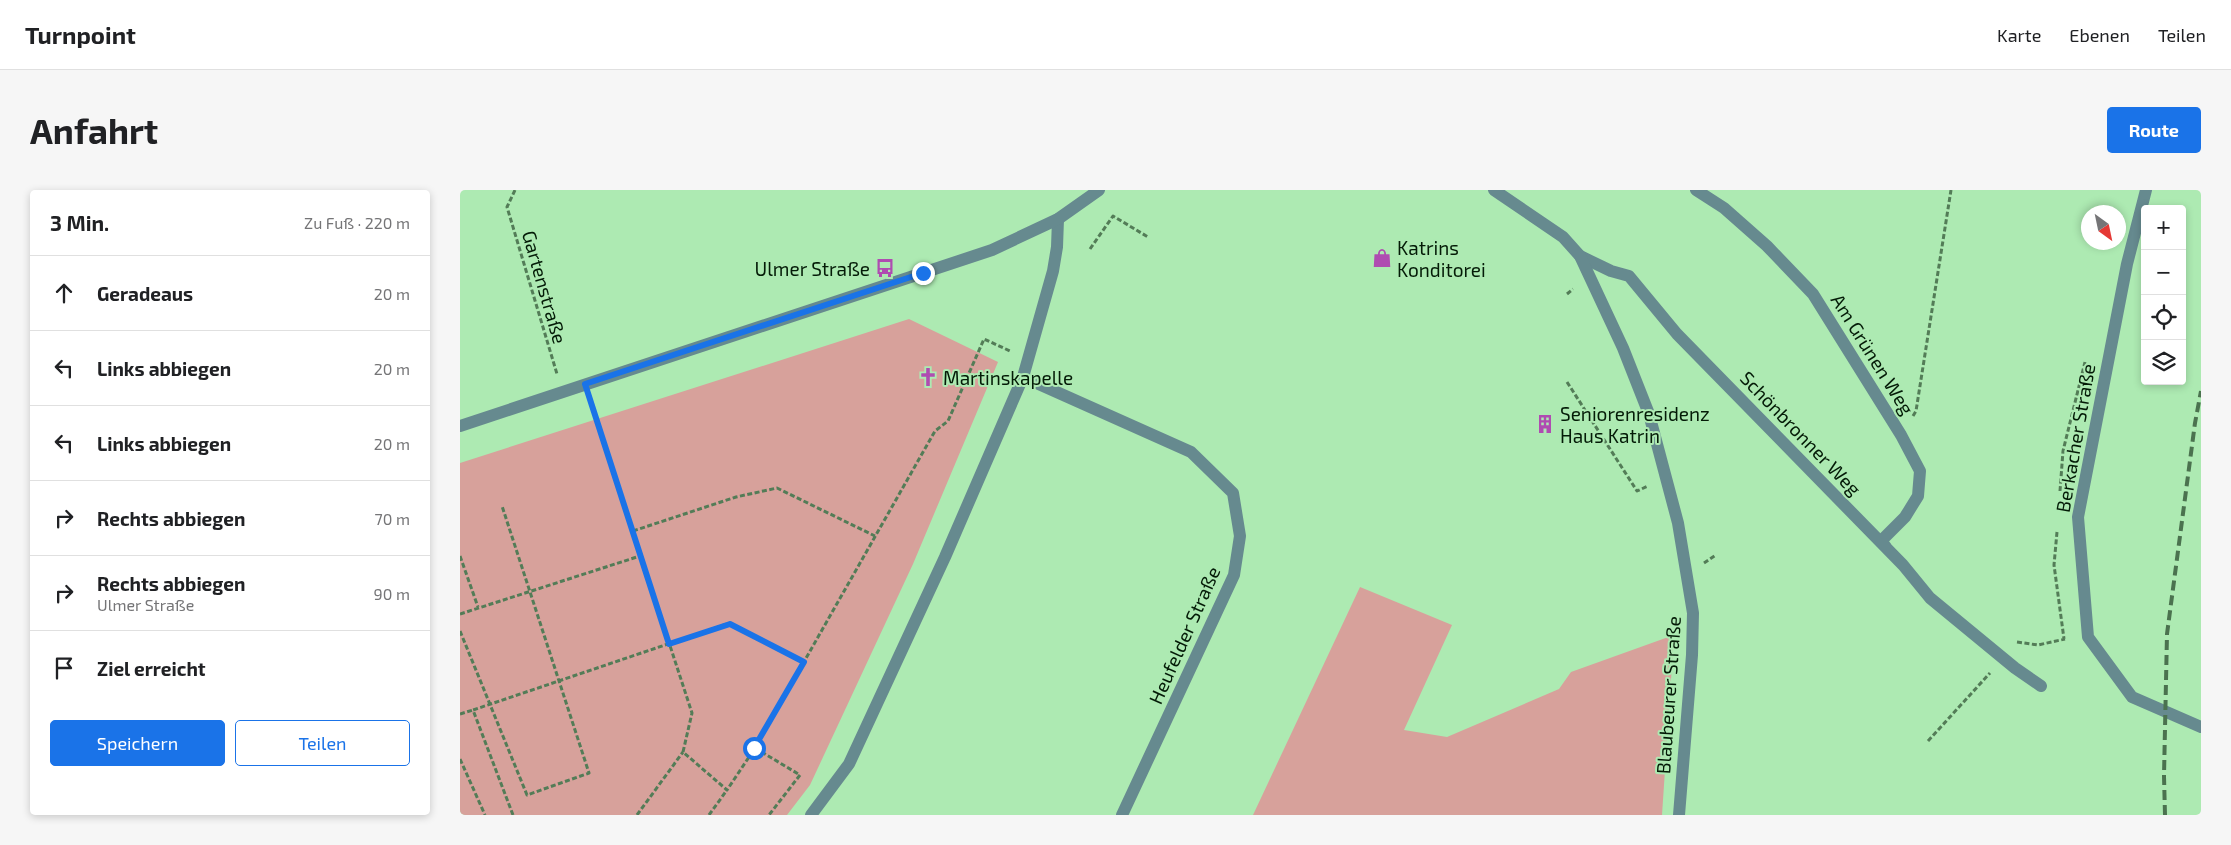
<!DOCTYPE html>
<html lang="de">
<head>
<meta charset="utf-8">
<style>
	:root { --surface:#fff; --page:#f6f6f6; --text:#202124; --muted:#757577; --line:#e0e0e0; --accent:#1a73e8 }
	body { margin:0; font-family:"Exo 2",sans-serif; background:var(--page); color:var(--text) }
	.controls { position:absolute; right:15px; top:15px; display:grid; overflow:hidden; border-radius:5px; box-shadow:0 2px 8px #0003 }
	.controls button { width:45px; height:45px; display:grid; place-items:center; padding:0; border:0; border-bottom:1px solid var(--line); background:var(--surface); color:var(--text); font:25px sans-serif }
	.compass { position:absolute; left:1621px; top:15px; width:45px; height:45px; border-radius:50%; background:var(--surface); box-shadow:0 2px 8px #0003; rotate:147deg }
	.stop { position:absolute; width:15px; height:15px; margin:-11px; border:4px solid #1a73e8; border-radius:50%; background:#fff }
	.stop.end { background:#1a73e8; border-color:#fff; box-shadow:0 1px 5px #0008 }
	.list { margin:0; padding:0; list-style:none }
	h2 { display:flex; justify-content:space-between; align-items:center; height:65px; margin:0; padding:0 20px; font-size:21px }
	h2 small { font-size:16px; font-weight:400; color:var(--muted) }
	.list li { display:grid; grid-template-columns:32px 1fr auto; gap:15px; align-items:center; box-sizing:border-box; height:75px; padding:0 20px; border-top:1px solid var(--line) }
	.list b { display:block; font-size:19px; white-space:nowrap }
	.list p { margin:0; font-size:16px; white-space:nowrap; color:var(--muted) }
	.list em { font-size:16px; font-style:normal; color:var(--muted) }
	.actions { display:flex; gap:10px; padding:15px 20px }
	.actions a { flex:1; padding:11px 0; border:1px solid var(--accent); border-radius:5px; text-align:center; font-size:18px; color:var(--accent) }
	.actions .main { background:var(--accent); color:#fff }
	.icon { flex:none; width:28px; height:28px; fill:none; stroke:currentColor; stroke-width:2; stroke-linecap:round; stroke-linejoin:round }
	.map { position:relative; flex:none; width:1741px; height:625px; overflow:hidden; border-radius:5px }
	header { display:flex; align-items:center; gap:30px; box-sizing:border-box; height:70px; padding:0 25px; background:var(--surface); border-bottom:1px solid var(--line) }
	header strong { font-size:24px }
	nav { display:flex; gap:28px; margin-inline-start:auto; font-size:18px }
	.intro { display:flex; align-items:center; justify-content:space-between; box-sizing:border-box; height:120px; padding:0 30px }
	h1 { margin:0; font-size:35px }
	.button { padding:12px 22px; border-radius:5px; background:var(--accent); color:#fff; font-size:18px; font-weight:700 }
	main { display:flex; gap:30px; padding:0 30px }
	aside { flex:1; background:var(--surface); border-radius:5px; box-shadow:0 2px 8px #0003 }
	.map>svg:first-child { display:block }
	.green { fill:#d7a19b }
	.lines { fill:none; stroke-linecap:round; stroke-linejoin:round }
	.path { stroke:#537c57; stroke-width:3; stroke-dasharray:5 2.5; stroke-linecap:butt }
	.minor { stroke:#668a8f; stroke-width:12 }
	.tertiary { stroke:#668a8f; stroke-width:12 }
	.rail { stroke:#4b724f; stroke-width:4; stroke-dasharray:10 5; stroke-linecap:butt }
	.route { stroke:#1a73e8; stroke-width:6 }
	.labels { text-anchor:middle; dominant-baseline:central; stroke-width:4; stroke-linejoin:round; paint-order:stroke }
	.poi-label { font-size:19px; fill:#041b07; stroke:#adeab2; text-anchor:start }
	.street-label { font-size:19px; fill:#041b07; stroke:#adeab2 }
</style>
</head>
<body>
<header>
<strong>Turnpoint</strong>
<nav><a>Karte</a><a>Ebenen</a><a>Teilen</a></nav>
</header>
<div class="intro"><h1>Anfahrt</h1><a class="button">Route</a></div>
<main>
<aside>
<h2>3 Min.<small>Zu Fuß · 220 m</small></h2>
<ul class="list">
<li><svg class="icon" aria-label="ahead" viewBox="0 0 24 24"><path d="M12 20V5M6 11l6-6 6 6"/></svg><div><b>Geradeaus</b></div><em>20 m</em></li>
<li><svg class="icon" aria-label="left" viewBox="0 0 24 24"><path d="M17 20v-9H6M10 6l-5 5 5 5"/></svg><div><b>Links abbiegen</b></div><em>20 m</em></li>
<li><svg class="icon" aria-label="left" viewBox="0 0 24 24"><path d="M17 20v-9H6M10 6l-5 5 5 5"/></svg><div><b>Links abbiegen</b></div><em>20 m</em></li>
<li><svg class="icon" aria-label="right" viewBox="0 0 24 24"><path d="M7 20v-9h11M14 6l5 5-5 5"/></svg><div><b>Rechts abbiegen</b></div><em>70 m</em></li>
<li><svg class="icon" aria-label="right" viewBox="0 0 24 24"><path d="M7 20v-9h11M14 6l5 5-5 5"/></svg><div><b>Rechts abbiegen</b><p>Ulmer Straße</p></div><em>90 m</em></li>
<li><svg class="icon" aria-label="arrive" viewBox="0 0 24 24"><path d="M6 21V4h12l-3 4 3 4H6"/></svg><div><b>Ziel erreicht</b></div></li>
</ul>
<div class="actions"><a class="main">Speichern</a><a>Teilen</a></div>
</aside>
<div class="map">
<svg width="1741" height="625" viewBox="0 0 1741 625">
	<rect width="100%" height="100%" fill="#adeab2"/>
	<path class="green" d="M449,129L538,172L453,374L350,595L327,625H0V273Z
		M900,397L992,435L944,540L987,547L1099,499L1111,482L1214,445L1202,625H793Z"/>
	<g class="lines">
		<path class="path" d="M55,0L47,17L97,184
			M630,59L653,26L688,47
			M1107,104L1113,99
			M1107,192L1177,301L1188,296
			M131,214L232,523L223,562L267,600L295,558L475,241L488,231L524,149L550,161
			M1453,226L1456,221L1491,0
			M1600,301L1603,261L1625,172
			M173,341L276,307L317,298L415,346
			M1597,342L1594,375L1604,449
			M0,366L18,417
			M1244,373L1256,365
			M0,424L180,366
			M0,441L67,605L129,583L42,316
			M1557,452L1578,455L1605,449
			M0,524L13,520
			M1468,551L1530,483
			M295,558L340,585L309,625
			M0,569L25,625
			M53,625L13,520L270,433L344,472
			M177,625L223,562
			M249,625L267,600"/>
		<path class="minor" d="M1236,0L1264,18L1307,56L1353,104L1441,245L1460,281L1458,306L1445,327L1421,351L1426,357
			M1120,66L1151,81L1169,86L1217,144L1443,375L1470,408L1555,478L1581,496
			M563,187L731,262L773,303L780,346L774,385L662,625
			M351,625L389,574L485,367L563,187L593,81L597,57L598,29"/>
		<path class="tertiary" d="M1034,0L1103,47L1120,66L1163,158L1189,224L1218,333L1233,423L1232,465L1219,625
			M1686,0L1667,74L1618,327L1628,447L1672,507L1741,537
			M0,236L532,60L598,29L639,0"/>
		<path class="rail" d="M1705,625L1704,586L1707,444L1735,233L1741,201"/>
	</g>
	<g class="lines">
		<path class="route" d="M294,558L344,472L270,434L209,454L125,194L463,83"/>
	</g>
	<defs>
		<g id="shop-bare" transform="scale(1.5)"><path d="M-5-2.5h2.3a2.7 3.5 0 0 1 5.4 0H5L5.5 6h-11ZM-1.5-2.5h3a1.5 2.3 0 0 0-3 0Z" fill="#af4cb1" stroke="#adeab2" stroke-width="2.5" paint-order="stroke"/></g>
		<g id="bus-bare" transform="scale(1.5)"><path d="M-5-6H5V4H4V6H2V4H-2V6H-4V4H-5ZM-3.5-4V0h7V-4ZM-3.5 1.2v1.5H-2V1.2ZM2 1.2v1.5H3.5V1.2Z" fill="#af4cb1" stroke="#adeab2" stroke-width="2.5" paint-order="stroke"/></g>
		<g id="church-bare" transform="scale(1.5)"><path d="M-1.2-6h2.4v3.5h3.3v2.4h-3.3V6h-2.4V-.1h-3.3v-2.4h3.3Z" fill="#af4cb1" stroke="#adeab2" stroke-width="2.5" paint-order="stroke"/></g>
		<g id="building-bare" transform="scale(1.5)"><path d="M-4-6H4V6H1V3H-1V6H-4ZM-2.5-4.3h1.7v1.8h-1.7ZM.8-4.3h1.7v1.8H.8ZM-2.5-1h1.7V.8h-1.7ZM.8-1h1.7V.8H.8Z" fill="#af4cb1" stroke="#adeab2" stroke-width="2.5" paint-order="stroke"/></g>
	</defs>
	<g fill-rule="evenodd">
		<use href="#shop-bare" x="922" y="68"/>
		<use href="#bus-bare" x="425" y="78"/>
		<use href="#church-bare" x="468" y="187"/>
		<use href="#building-bare" x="1085" y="234"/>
	</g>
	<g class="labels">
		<g class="poi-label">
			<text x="937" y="57">Katrins<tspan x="937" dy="22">Konditorei</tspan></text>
			<text x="410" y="78" text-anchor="end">Ulmer Straße</text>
			<text x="483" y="187">Martinskapelle</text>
			<text x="1100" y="223">Seniorenresidenz<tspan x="1100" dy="22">Haus Katrin</tspan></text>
		</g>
		<g class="street-label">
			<text transform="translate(85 97) rotate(74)">Gartenstraße</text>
			<text transform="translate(1413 164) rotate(58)">Am Grünen Weg</text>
			<text transform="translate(1341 243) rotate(46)">Schönbronner Weg</text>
			<text transform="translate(1615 248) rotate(-80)">Berkacher Straße</text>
			<text transform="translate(724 445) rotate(-66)">Heufelder Straße</text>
			<text transform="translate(1208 505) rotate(-86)">Blaubeurer Straße</text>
		</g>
	</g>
</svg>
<div class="controls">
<button>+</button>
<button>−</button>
<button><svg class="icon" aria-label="locate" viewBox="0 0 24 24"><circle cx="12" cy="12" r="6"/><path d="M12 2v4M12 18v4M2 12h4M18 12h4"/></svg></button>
<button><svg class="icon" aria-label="layers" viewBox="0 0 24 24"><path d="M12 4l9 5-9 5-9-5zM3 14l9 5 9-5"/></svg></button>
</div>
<svg class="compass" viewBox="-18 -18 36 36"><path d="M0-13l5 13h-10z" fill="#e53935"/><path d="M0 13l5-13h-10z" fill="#757577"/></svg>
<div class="stop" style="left:294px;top:558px"></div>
<div class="stop end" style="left:463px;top:83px"></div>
</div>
</main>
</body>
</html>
